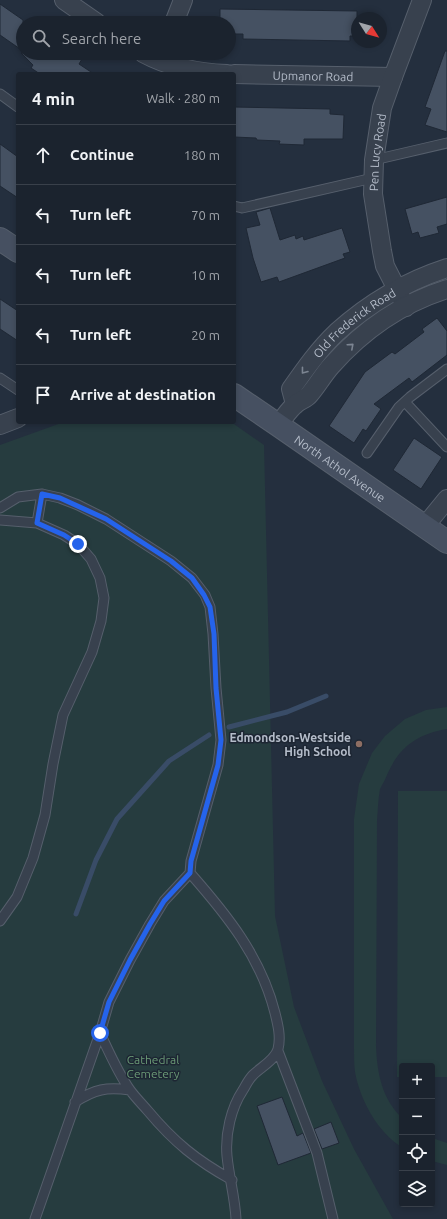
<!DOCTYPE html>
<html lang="en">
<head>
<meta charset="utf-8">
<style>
	:root { --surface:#1b232e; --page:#282f3a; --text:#f1f3f6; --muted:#a0a4aa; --line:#39404a }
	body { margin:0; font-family:Ubuntu,sans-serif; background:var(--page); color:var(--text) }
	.controls { position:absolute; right:12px; bottom:12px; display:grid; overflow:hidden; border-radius:4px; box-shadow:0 2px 6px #0003 }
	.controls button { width:36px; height:36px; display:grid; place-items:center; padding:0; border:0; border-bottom:1px solid var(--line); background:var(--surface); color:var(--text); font:20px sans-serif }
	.compass { position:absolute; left:351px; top:12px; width:36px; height:36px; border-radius:50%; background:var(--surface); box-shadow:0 2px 6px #0003; rotate:127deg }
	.stop { position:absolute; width:12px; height:12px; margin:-9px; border:3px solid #2563eb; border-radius:50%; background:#fff }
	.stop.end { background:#2563eb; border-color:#fff; box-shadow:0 1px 4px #0008 }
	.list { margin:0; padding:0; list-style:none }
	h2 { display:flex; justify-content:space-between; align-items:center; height:52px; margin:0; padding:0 16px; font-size:17px }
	h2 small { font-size:13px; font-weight:400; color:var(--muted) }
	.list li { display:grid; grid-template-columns:26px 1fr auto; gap:12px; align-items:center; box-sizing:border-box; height:60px; padding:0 16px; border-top:1px solid var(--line) }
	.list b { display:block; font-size:15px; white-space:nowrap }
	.list em { font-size:13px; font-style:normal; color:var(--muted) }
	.icon { flex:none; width:22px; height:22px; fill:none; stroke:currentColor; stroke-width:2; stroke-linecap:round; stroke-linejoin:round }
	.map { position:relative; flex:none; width:447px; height:1219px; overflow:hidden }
	.search { position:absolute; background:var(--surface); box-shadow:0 2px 6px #0003; left:16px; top:16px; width:220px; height:44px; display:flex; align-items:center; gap:10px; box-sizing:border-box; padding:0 14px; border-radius:22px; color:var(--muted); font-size:15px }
	.panel { position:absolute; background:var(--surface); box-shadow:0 2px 6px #0003; left:16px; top:72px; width:220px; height:352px; border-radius:4px }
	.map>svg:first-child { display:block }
	.green { fill:#263c3f }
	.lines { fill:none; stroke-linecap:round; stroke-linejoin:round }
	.stream { stroke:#394c67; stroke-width:5 }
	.building { fill:#455162; stroke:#1f2835 }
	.lane-casing { stroke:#565f6c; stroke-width:11 }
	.street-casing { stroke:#565f6c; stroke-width:20 }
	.secondary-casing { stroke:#565f6c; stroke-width:24 }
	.lane { stroke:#38414e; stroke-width:9 }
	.street { stroke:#38414e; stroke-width:18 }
	.secondary { stroke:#465061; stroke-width:22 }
	.oneway { stroke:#7c8592 }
	.route { stroke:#2563eb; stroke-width:5 }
	.education-dot { fill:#8d6e63; stroke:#1d2633; stroke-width:1.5 }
	.labels { text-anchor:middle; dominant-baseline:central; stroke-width:3; stroke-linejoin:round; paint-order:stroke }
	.street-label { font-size:12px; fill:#b4bcc9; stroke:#1d2633 }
	.poi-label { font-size:12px; font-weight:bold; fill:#b4bcc9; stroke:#1d2633; text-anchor:end }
	.park-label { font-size:12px; fill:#6b9a76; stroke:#1d2633 }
</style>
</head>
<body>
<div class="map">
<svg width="447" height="1219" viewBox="0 0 447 1219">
	<rect width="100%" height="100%" fill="#242f3e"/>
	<path class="green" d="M64,422H231L264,445L275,916L294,1007L322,1081L354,1149L393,1219H0V445Z
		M447,707V729C417,734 399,747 387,775C385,780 382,785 380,789C378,799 378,810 377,820L376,1046C377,1073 382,1099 402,1118V1147C378,1133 360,1100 355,1072C354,1064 354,1055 354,1047V819L359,784L372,753L385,736L405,719L426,710Z
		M398,791H447V1077H432V1066H402V1077H397Z
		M432,1138L447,1143V1165L432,1161Z"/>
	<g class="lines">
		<path class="stream" d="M229,727L287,712L326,696
			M76,914L96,860L117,819L169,761L209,735"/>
	</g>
	<path class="building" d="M0,4L23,20V51L0,35Z
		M220,9L357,11V36H350V41L243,39V34H229V23H220Z
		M445,51H447V132L425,125L431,109L425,107Z
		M21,53H73L82,59L79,64L94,74H40L31,68L33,65Z
		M234,107L330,109V114L344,115L343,139H304V145L279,144L280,141L257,140L256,138L234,137Z
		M0,144L18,157V198L0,186Z
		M447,197V224L437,227L439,233L420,238L418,232L412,234L405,209Z
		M270,208L280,240L295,235L296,239L303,236L304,240L342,228L350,252L343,254L345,258L279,282L277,277L261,282L253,258L246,228L260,225L256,212Z
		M0,299L18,311V341L0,329Z
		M437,318L447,331V355L412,382L409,378L374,404L381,409L366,431L363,429L354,443L329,426L365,372L392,352L395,354L424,332L422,329Z
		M414,438L442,457L421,489L393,470Z
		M282,1097L297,1136L303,1133L311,1153L278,1165L257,1106Z
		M331,1122L339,1143L322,1149L314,1129Z"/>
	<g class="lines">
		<g class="lane-casing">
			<path id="lane" d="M0,94L18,107
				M374,160L447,143
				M234,206L242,208L373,178
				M0,378L18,390
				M405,402L447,447
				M367,453L399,407L410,397L447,369
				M0,508L18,497L42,494L60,498L78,505L106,519L171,561L192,578L205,595L210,607L213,634L216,688L221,740L218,765L191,861L190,873L164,901L150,924L130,960L109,1002L100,1033L35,1219
				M0,520L37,523L64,535L78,544L91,559L100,578L104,598L101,621L92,652L63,715L53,764L45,815L33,858L17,897L0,921
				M37,523L42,494
				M190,873C227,915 261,957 275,1013C278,1025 281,1037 278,1049C275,1060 261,1067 253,1075C249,1079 246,1085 243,1090C231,1108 225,1134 227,1156C229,1177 235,1198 236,1219
				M100,1033C109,1052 118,1073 130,1090C135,1097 142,1104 148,1111C174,1142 196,1160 232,1180
				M278,1051L317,1153L333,1219
				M75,1102C95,1089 106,1087 130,1090"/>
		</g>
		<g class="street-casing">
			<g id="street">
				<path d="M64,0L97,23"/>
				<path d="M174,23L183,0"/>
				<path d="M143,53C169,67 198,73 227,74"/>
				<path id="s1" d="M234,74L393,77"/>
				<path id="s2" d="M406,307L385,266L382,251L373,194L374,160L382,108L393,77L422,0"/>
				<path id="s3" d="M295,404L291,389C305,369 319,349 337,332C368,304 407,281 447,268"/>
				<path d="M0,425L18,418"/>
				<path d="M278,425C284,418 289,409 296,404C300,400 306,399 309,395C317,386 323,375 331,366C362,331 402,303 447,289"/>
				<path d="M425,526L447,499"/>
			</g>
		</g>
		<g class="secondary-casing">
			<g id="secondary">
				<path d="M0,239L18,251"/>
				<path id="s4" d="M234,395L278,425L447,542"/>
			</g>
		</g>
		<use href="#lane" class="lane"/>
		<use href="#street" class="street"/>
		<use href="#secondary" class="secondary"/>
	</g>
	<defs><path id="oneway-chevron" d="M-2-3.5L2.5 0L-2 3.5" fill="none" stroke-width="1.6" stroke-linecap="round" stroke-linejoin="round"/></defs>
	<g class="oneway">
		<use href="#oneway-chevron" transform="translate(351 346) rotate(-42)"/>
		<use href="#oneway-chevron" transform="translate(304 371) rotate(128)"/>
	</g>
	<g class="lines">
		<path class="route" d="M78,544L64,535L37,523L42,494L60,498L106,519L171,561L192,578L204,595L210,607L214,634L216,688L221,740L218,765L191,861L190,873L164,901L150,924L130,960L109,1002L100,1033"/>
	</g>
	<circle class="education-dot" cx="359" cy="744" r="4"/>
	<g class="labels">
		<g class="street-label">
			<text stroke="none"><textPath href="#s1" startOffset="79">Upmanor Road</textPath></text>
			<text stroke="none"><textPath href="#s2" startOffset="161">Pen Lucy Road</textPath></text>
			<text stroke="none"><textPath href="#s3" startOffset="108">Old Frederick Road</textPath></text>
			<text stroke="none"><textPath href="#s4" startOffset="129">North Athol Avenue</textPath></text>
		</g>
		<g class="poi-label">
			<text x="351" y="737">Edmondson-Westside<tspan x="351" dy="14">High School</tspan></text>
		</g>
		<g class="park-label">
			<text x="153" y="1059">Cathedral<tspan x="153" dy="14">Cemetery</tspan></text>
		</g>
	</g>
</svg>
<div class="controls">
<button>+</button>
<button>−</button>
<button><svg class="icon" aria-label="locate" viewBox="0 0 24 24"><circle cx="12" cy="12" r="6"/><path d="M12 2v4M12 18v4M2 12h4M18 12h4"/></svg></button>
<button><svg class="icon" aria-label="layers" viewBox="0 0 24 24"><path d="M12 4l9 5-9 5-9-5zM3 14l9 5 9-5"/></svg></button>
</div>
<svg class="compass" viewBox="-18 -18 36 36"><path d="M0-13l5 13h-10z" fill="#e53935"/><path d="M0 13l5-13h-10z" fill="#a0a4aa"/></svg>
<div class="stop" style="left:100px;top:1033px"></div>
<div class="stop end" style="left:78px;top:544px"></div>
<div class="search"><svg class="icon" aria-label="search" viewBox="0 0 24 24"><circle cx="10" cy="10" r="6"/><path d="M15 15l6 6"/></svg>Search here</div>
<section class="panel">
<h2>4 min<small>Walk · 280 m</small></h2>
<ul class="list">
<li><svg class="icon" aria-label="ahead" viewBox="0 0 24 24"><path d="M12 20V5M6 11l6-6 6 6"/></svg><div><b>Continue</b></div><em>180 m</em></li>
<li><svg class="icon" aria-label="left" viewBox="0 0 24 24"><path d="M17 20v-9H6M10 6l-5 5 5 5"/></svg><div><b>Turn left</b></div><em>70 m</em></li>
<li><svg class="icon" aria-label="left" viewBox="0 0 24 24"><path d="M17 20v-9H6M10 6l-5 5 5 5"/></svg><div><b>Turn left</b></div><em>10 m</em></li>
<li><svg class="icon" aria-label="left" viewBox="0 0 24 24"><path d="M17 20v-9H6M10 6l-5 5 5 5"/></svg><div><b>Turn left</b></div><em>20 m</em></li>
<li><svg class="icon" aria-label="arrive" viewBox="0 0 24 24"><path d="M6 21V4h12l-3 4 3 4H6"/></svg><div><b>Arrive at destination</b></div></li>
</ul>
</section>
</div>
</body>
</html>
